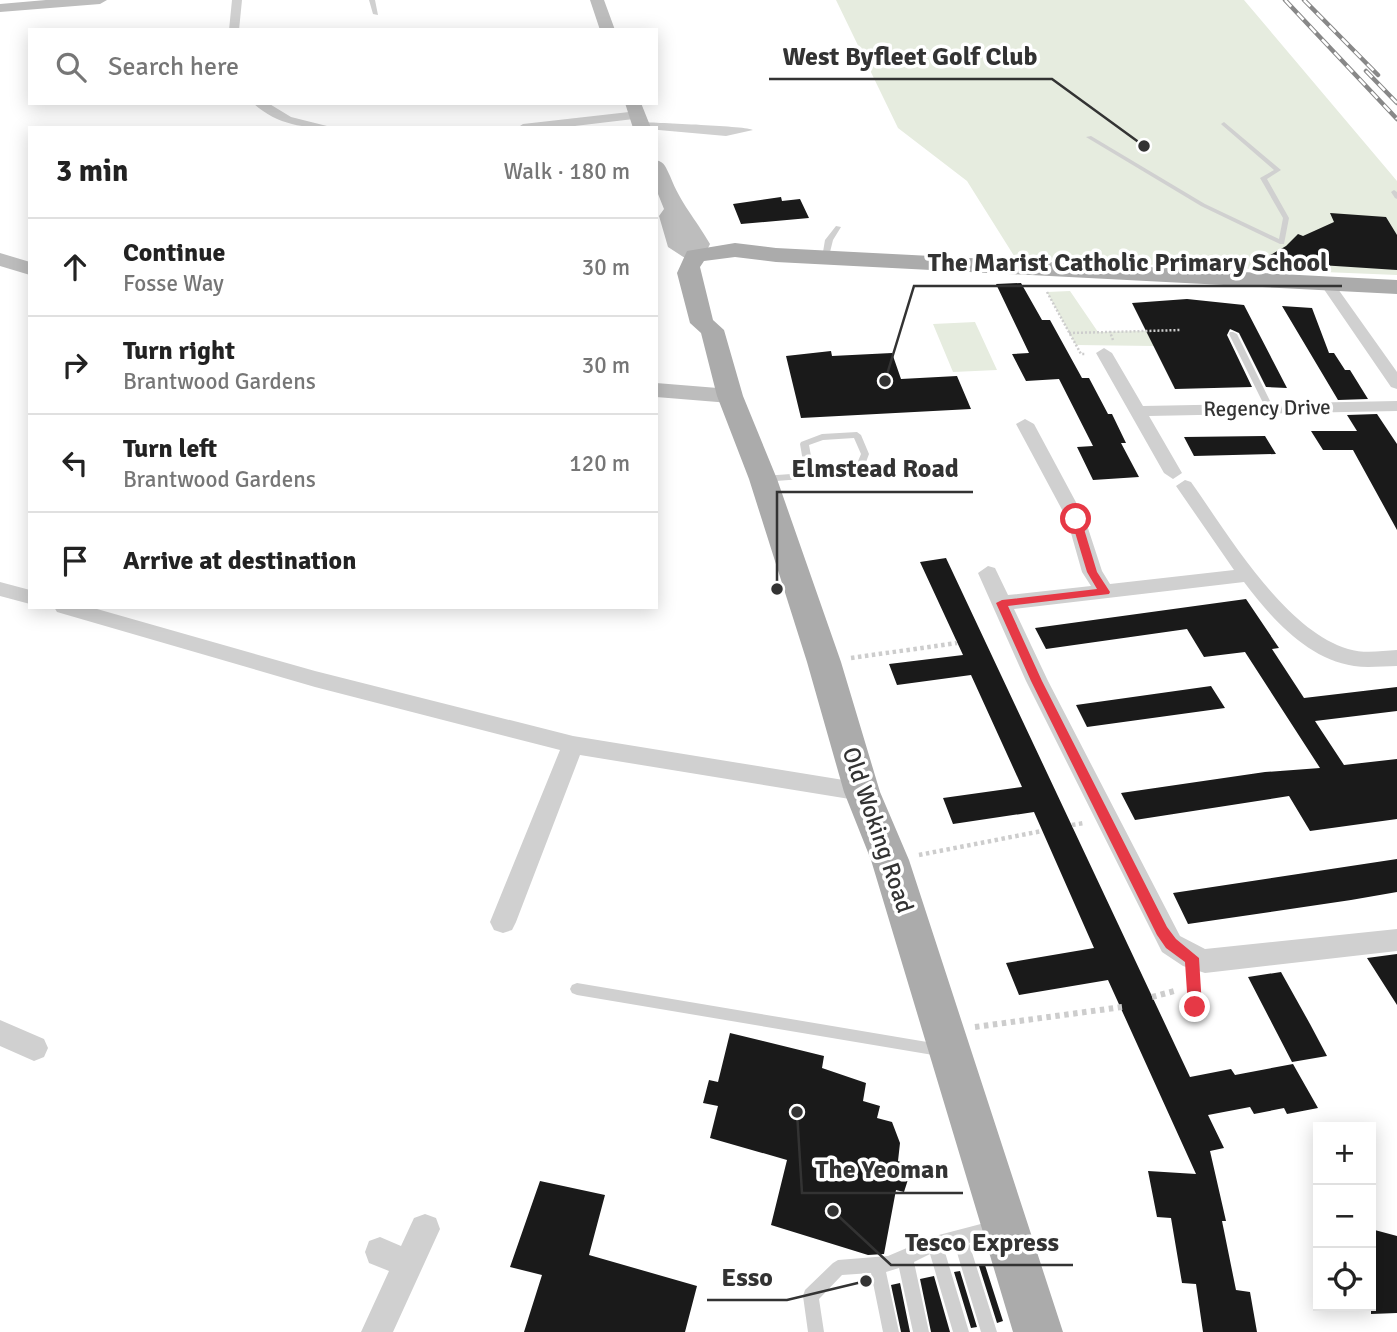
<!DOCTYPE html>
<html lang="en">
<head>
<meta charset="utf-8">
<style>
	:root { --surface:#fff; --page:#f2f2f2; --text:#222; --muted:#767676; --line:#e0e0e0 }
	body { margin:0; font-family:Signika,sans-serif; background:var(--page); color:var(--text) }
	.controls { position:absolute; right:21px; bottom:21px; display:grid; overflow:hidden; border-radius:0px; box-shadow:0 4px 18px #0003 }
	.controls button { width:63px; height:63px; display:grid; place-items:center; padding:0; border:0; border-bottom:2px solid var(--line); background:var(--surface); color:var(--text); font:35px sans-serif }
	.stop { position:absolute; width:21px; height:21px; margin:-16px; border:5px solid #e63946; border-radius:50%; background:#fff }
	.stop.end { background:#e63946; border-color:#fff; box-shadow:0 2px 7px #0008 }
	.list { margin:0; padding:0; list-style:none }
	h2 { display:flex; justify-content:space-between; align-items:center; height:91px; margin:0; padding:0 28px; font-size:30px }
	h2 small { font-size:23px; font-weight:400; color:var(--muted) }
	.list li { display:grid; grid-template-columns:46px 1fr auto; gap:21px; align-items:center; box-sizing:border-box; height:98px; padding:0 28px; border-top:2px solid var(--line) }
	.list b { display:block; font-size:26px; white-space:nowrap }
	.list p { margin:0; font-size:23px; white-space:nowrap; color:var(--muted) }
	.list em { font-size:23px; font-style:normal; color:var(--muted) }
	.icon { flex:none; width:38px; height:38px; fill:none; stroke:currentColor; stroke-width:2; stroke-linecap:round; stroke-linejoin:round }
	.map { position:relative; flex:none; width:1397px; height:1332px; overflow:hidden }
	.search { position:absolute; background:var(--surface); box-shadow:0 4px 18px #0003; left:28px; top:28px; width:630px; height:77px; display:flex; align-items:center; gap:18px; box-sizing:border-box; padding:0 24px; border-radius:0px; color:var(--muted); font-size:26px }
	.panel { position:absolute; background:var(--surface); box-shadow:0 4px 18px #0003; left:28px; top:126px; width:630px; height:483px; border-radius:0px }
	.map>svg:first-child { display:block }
	.green { fill:#e6ecdf }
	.building { fill:#1a1a1a }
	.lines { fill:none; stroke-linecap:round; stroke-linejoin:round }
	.path-far2 { stroke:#cdcdcd; stroke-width:2.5; stroke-dasharray:2 2; stroke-linecap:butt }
	.path-far1 { stroke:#cdcdcd; stroke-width:4.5; stroke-dasharray:3.5 3.5; stroke-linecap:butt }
	.path { stroke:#cdcdcd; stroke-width:6; stroke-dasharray:4.5 4.5; stroke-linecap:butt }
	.lane { fill:#d0d0d0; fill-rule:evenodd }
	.street { fill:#d0d0d0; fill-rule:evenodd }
	.secondary { fill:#bdbdbd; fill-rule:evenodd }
	.primary { fill:#ababab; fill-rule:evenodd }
	.rail-casing { stroke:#888; stroke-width:4.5 }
	.rail { stroke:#fff; stroke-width:2.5; stroke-dasharray:9; stroke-linecap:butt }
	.route { fill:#e63946 }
	.labels { text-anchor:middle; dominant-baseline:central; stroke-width:7; stroke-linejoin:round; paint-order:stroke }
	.far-street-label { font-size:21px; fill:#333; stroke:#fff }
	.street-label { font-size:24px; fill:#333; stroke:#fff }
	.leader { fill:none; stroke:#333; stroke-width:2.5 }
	.callout-dot { fill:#333; stroke:#fff; stroke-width:2.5 }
	.callout-label { font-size:26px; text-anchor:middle; font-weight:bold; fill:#333; stroke:#fff; stroke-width:7; stroke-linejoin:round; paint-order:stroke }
</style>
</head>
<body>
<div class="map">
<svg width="1397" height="1332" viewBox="0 0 1397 1332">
	<rect width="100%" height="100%" fill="#fff"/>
	<path class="green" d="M836,0H1244L1397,181V275L1016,259L967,181L898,128Z
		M1070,291L1098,332L1190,330L1154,346L1076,345L1047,292Z
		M975,322L997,370L953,372L933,324Z"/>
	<path class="building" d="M781,197L782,201L800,199L809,218L741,224L733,204Z
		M1330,213L1386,217L1397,235V270L1260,261L1286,246L1298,234L1303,236L1334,222Z
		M1021,283L1042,320H1050L1082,378H1089L1108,414H1112L1126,443H1121L1139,477L1093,480L1077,447L1093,446L1059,379L1026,381L1012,354L1029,353L996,284Z
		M1187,299L1244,305L1287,388L1266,387L1239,333L1230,329L1227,335L1252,387L1175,389L1132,303Z
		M1282,306L1312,308L1329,353H1334L1345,370H1350L1368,399L1338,400Z
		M831,351L832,356L892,353L901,379L957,376L971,409L801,418L786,356Z
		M1377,414L1397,444V530L1353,450H1323L1311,431H1357L1347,415Z
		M1265,436L1276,454L1194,456L1184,437Z
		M946,558L1190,1077L1231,1069L1235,1075L1293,1064L1318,1108L1287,1114L1284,1108L1254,1114L1250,1107L1208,1115L1224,1148L1210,1151L1226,1221H1222L1236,1290L1250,1292L1257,1332H1203L1196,1284L1182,1283L1171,1218L1157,1217L1148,1171L1196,1174L1108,980L1019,995L1006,963L1094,948L1034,812L953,824L943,798L1022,787L971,675L897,685L889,664L963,655L920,562Z
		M1246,599L1279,648L1272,649L1304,698L1397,687V711L1315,721L1344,765L1397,759V819L1310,831L1289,796L1135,820L1121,793L1265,772L1320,768L1245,652L1204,657L1187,629L1046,649L1035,628Z
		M1211,686L1225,708L1087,727L1076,705Z
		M1397,859V892L1351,900L1188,924L1173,893Z
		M1397,954V1005L1367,958Z
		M1281,972L1310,1024L1327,1056L1292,1062L1248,977Z
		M730,1033L824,1056L822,1068L866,1083L863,1101L880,1106L877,1118L892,1122L900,1143L898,1161L912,1167L904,1192L896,1190L884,1254L868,1255L771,1225L787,1160L710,1138L718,1106L703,1103L709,1080L718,1082Z
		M540,1181L605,1195L589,1255L697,1286L685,1332H524L542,1275L510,1267Z
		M1371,1229L1397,1236V1313L1371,1314Z
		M985,1265L1003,1321L997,1323L979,1266Z
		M960,1271L977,1327L971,1328L954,1272Z
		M934,1276L950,1332H931L920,1279Z
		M900,1283L910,1332H901L891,1285Z"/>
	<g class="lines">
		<path class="path-far2" d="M1047,292L1081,354H1086
			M1069,333L1110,332
			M1113,340L1110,332L1181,330"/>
		<path class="path-far1" d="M851,658L957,643
			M1072,825L1084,823
			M919,855L1042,831"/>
		<path class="path" d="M1152,997L1178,990
			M975,1027L1122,1007"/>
		<path class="lane" d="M369,0H375L378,15L373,14Z
			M1224,122L1281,170L1267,179L1289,218L1284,244H1280L1201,206L1086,137L1091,136L1205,204L1279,239L1283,218L1260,178L1274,170L1222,125L1221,124Z
			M1394,190L1397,192V199L1395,198L1391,192Z
			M836,226L841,227L833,240L829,256L822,258L825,240Z
			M1230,332H1233L1237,334L1273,407L1272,409L1269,410L1265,407L1229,334Z
			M857,432L861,435L869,454L863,470L841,476L763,482L759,479L763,476L805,473L800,444L801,442L822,434ZM854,438L861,454L856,466L841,470L814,472L809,445L823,440Z
			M1192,952L1197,954L1198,958L1202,1007L1200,1011L1195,1013L1190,1011L1188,1007L1186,958L1187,954Z
			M577,983L939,1044L944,1045L946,1050L944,1055L939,1056L577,995L572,993L570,989L572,985Z
			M996,1220L1001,1223L1004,1228L1001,1233L969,1243L997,1332H981L955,1246L944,1249L969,1332H953L930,1254L914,1262L929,1332H913L899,1268L886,1272L899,1332H883L871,1273L842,1275L819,1299L824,1332H808L803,1296L805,1290L833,1263L838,1260L888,1256L935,1236Z"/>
		<path class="street" d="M232,0H242L239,30H229Z
			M253,103H268L291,117L335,128C304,128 277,125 253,103Z
			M638,111L644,115L642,118L558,128H517L523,124Z
			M641,122C657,123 748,126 753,130L726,136L636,128L637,123Z
			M1328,281L1333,282L1397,372V389L1391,387L1321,285Z
			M1104,348L1112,353L1143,406L1397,401V411L1149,416L1182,473L1173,479L1164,473L1096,353Z
			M1025,419L1034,424L1085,519L1102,571L1110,584L1234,570L1176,486L1185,480L1191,482C1228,534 1284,630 1348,649C1364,654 1381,651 1397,650V666C1383,666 1368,668 1354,666C1307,659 1271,618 1244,582L1014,609L1048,681L1180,936L1205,949L1397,929V951L1205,973L1183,966L1162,952L1026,681L978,573L988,566L995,568L1008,595L1091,586L1082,572L1067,519L1016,424Z
			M0,582L30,590V604L0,596Z
			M54,607H90L315,671L573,736L862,783L870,785L874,792L870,799L862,801L580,755L516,922L512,930L503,933L494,930L490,922L560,750L315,687L57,612Z
			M0,1020L44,1039L48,1048L44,1057L34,1061L0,1046Z
			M425,1214L436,1218L440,1229L393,1332H361L389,1271L369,1263L365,1252L369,1241L380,1237L401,1246L414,1218Z"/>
		<path class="secondary" d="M46,0H107L100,4L0,12V4Z
			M590,0H604L615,30H600Z
			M625,103H641L651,128H633Z
			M656,160C665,162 666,168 670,176C681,204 695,218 710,244L702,260H688L668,247L659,216L664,209L656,189Z
			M0,253L30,262V275L0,266Z
			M656,383L730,389L738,391L742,396L738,401L730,403L656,397Z"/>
		<path class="primary" d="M735,243L776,248L1397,280V294L776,262L735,257L704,261L700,267L713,320L724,330L743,396L777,479L841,662L880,792L909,860L1063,1332H1013L871,860L844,792L807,662L749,479L717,396L701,333L690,323L677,273L687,251Z"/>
		<g class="rail-casing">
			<path id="rail" d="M1285,0L1397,119
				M1304,0L1378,75
				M1366,71L1397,103"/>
		</g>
		<use href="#rail" class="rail"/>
	</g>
	<path class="route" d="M1076,515L1081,519L1097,572L1110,592L1109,594L1008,606L1042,681L1167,927L1176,939L1199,958L1202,1007L1195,1014L1188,1007L1185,962L1166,948L1157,935L1031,681L996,603L1002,600L1097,589L1087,572L1071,519Z"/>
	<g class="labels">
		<g class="far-street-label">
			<text transform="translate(1267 408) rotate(-1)">Regency Drive</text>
		</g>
		<g class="street-label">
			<text transform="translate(878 830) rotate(71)">Old Woking Road</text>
		</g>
	</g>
	<path class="leader" d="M1144 146L1052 79H769M885 381L914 286H1342M777 589L777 492H973M797 1112L802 1193H963M833 1211L891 1265H1073M866 1281L787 1300H707"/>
	<g class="callout-dot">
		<circle cx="1144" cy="146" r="7"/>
		<circle cx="885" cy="381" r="7"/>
		<circle cx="777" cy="589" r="7"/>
		<circle cx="797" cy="1112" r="7"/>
		<circle cx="833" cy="1211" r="7"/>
		<circle cx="866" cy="1281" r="7"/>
	</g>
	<g class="callout-label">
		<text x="910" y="65">West Byfleet Golf Club</text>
		<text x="1128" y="271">The Marist Catholic Primary School</text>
		<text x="875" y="477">Elmstead Road</text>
		<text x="882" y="1178">The Yeoman</text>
		<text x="982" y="1251">Tesco Express</text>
		<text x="747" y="1286">Esso</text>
	</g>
</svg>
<div class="controls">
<button>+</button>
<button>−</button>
<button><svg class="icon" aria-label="locate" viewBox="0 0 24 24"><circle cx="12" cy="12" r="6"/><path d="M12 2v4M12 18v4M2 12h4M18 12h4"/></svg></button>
</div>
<div class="stop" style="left:1076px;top:519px"></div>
<div class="stop end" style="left:1195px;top:1007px"></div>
<div class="search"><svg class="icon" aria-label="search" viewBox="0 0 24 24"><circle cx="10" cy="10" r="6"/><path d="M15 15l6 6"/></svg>Search here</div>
<section class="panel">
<h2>3 min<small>Walk · 180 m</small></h2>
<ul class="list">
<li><svg class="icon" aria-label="ahead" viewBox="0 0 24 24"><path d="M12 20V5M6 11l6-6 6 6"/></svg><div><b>Continue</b><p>Fosse Way</p></div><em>30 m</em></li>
<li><svg class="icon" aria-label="right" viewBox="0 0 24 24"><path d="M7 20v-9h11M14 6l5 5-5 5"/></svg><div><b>Turn right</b><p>Brantwood Gardens</p></div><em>30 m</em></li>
<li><svg class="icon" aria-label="left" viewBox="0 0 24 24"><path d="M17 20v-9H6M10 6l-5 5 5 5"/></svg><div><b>Turn left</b><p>Brantwood Gardens</p></div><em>120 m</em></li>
<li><svg class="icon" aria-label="arrive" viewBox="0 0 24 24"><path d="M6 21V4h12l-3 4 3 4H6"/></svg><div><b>Arrive at destination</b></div></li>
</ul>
</section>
</div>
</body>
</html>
